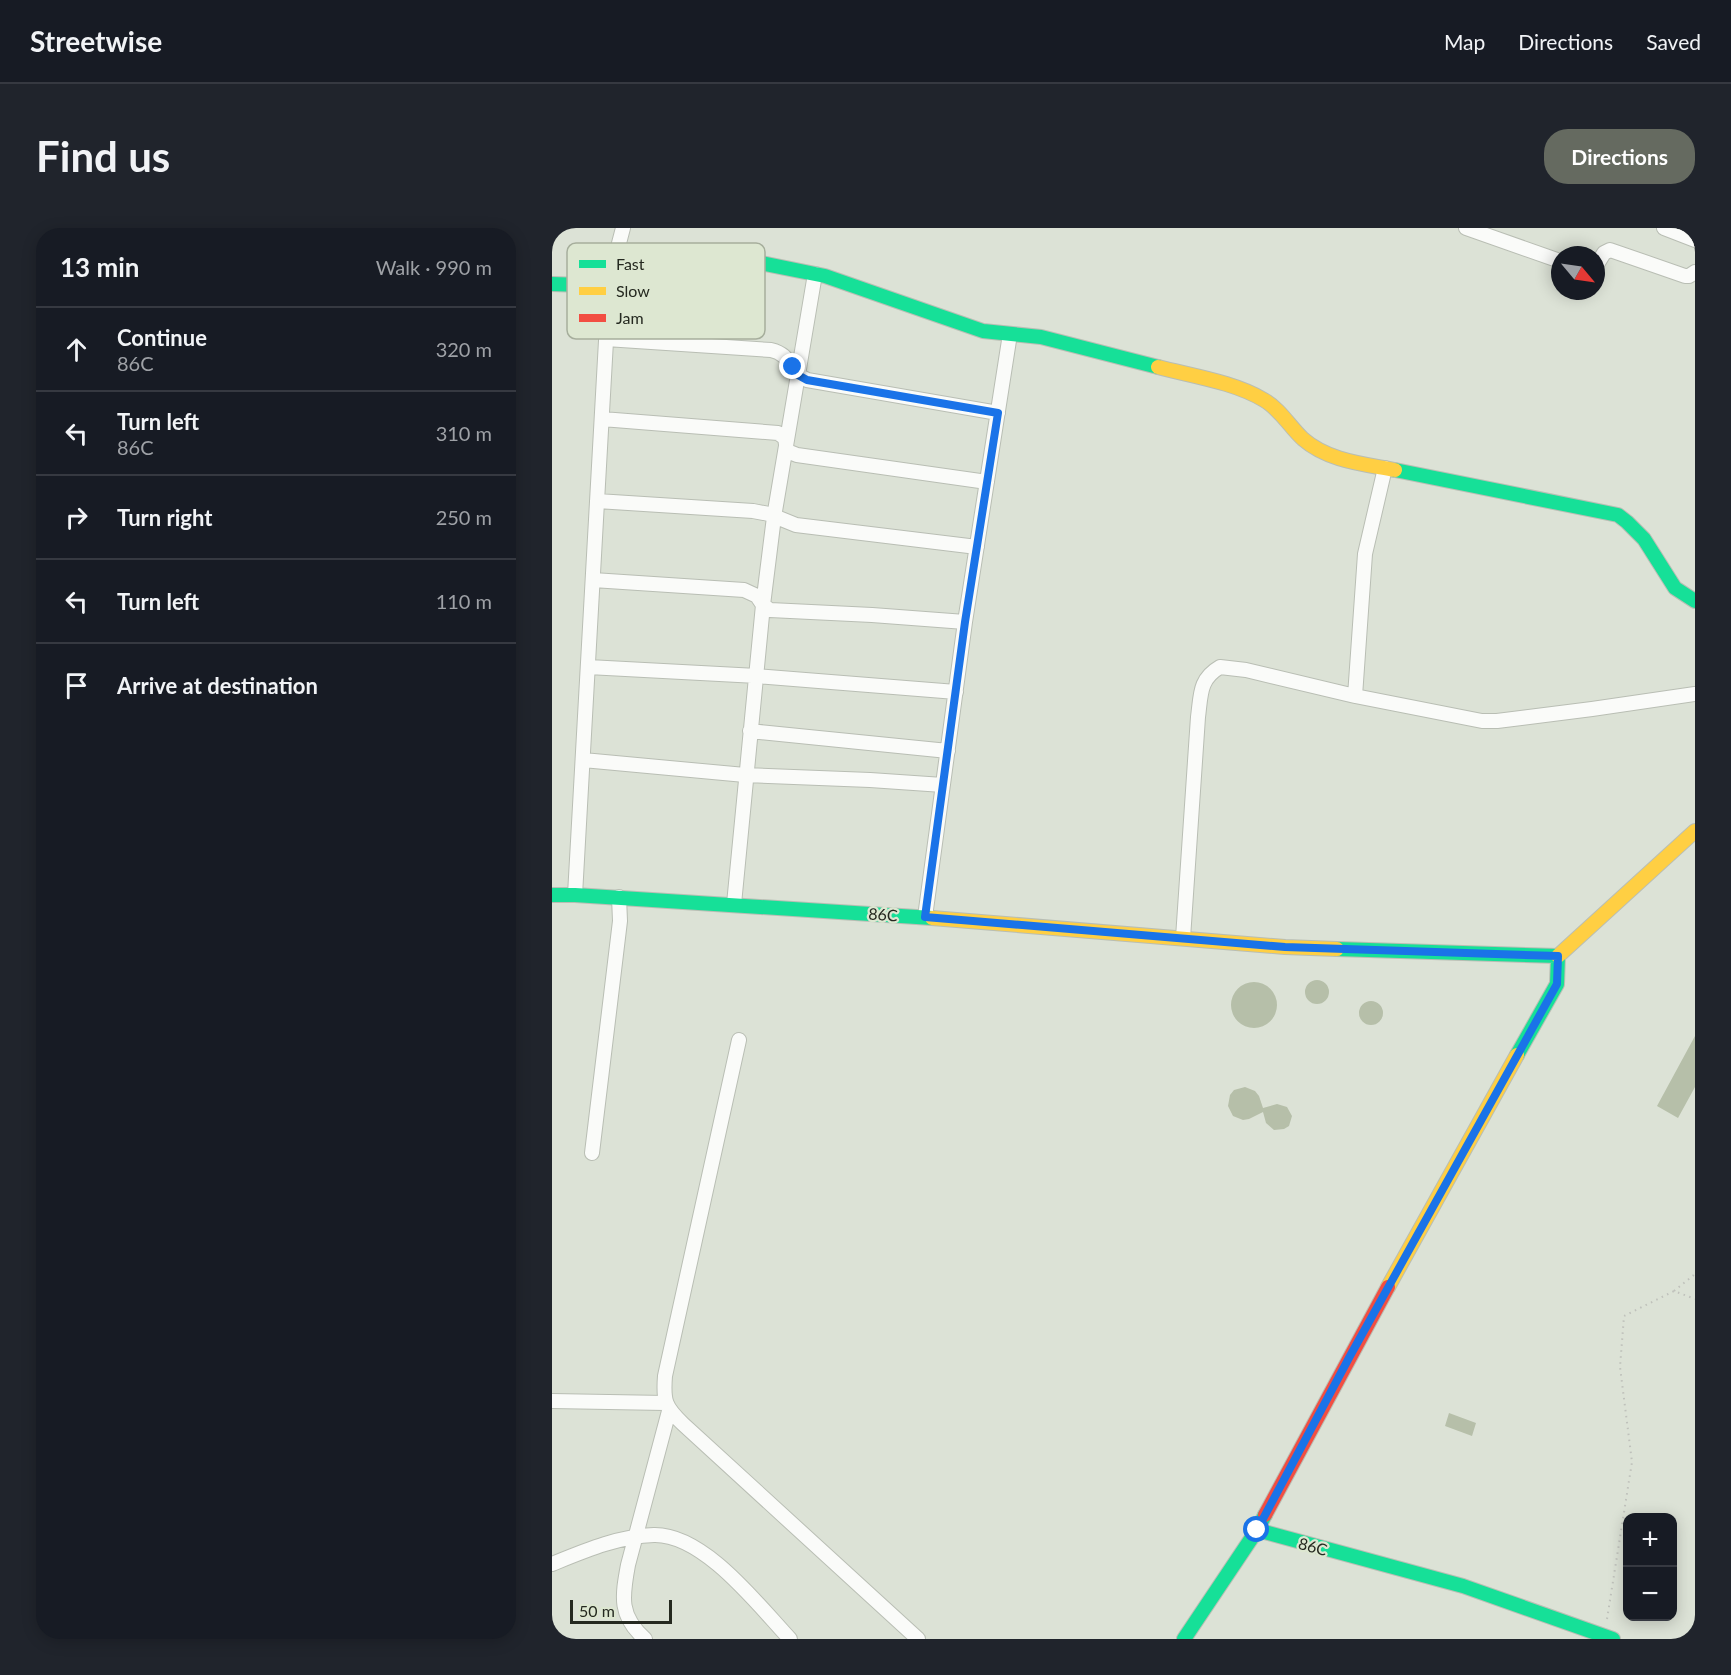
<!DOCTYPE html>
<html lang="en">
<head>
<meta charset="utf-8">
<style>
	:root { --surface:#171b24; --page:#20242c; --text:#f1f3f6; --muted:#9ea1a6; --line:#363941; --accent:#656a60 }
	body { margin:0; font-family:Lato,sans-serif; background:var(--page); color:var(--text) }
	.controls { position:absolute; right:18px; bottom:18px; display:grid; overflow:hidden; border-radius:12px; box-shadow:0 3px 15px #0003 }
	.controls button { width:54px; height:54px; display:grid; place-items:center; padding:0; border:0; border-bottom:2px solid var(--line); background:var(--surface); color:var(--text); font:30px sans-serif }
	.compass { position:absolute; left:999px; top:18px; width:54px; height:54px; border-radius:50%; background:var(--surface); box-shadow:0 3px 15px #0003; rotate:119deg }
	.scale { position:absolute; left:18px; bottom:15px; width:102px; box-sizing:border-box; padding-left:6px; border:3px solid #252920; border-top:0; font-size:16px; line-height:21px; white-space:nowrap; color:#252920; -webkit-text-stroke:4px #dde7d1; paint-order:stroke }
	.stop { position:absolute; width:18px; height:18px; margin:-14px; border:4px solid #1a73e8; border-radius:50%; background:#fff }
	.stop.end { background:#1a73e8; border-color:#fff; box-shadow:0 2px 6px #0008 }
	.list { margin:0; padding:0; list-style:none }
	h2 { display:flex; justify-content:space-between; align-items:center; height:78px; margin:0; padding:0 24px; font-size:26px }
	h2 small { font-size:20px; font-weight:400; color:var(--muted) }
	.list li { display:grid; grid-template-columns:39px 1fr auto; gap:18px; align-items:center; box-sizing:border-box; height:84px; padding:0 24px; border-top:2px solid var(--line) }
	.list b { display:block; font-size:22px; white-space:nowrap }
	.list p { margin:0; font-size:20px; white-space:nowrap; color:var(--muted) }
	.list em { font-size:20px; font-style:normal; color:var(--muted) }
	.icon { flex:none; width:33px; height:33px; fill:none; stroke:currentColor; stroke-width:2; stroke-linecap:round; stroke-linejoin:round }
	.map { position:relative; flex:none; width:1143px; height:1411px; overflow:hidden; border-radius:24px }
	header { display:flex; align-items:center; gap:36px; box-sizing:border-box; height:84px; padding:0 30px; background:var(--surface); border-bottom:2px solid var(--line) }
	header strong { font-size:28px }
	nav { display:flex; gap:33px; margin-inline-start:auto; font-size:21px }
	.intro { display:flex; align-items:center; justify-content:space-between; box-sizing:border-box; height:144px; padding:0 36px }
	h1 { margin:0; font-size:42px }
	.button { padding:15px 27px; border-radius:24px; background:var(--accent); color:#fff; font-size:21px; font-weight:700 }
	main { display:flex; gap:36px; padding:0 36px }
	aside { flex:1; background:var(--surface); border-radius:24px; box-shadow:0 3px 15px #0003 }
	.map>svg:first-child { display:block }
	.building { fill:#b6bfa9 }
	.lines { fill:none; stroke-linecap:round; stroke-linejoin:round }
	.street-casing { stroke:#b9beb4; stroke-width:16 }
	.fast-casing { stroke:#b9beb4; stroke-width:16 }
	.slow-casing { stroke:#b9beb4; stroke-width:16 }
	.jam-casing { stroke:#b9beb4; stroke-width:16 }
	.path { stroke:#bfc1bb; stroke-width:2; stroke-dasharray:1.5 4.5; stroke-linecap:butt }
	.street { stroke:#fafbf9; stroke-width:14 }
	.fast { stroke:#16e098; stroke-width:14 }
	.slow { stroke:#ffcf43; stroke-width:14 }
	.jam { stroke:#f24e42; stroke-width:14 }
	.route { stroke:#1a73e8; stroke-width:8 }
	.labels { text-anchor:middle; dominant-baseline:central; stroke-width:4.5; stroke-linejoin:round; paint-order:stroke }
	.street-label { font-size:16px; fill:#252920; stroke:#dde7d1 }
	.key { fill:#dde7d1; stroke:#a6ae9c; stroke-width:1.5 }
	.key-label { font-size:16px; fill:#252920 }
</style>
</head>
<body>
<header>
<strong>Streetwise</strong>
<nav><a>Map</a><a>Directions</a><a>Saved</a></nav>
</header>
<div class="intro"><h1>Find us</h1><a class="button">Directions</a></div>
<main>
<aside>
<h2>13 min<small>Walk · 990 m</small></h2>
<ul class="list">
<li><svg class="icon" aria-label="ahead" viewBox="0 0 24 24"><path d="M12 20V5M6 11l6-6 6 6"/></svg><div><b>Continue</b><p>86C</p></div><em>320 m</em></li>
<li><svg class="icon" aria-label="left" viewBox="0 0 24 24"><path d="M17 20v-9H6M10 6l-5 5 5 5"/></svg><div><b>Turn left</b><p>86C</p></div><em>310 m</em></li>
<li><svg class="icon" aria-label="right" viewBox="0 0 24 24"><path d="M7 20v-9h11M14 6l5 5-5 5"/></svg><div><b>Turn right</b></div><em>250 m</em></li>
<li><svg class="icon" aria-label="left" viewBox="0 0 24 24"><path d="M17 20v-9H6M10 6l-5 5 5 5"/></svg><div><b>Turn left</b></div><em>110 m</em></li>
<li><svg class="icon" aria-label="arrive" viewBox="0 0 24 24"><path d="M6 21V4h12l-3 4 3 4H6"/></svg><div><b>Arrive at destination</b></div></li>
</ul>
</aside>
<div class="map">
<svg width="1143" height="1411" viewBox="0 0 1143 1411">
	<rect width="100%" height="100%" fill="#dce2d6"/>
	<path class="building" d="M753 764a12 12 0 1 1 24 0a12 12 0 1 1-24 0Z
		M679 777a23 23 0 1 1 46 0a23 23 0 1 1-46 0Z
		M807 785a12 12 0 1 1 24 0a12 12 0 1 1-24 0Z
		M1143,808V859L1126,890L1105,878Z
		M693,859L703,863L707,868L711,880L725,876L735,879L740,888L737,898L732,901L722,902L714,895L711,884L697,891L691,892L681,888L676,878L678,867L682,862Z
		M897,1185L924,1195L920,1208L893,1198Z"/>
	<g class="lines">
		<g class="street-casing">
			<path id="street" d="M914,0L1008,33
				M1112,0L1143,12
				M1044,38L1052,25L1058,22L1133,48H1137L1143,44
				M54,111L219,122C236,126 236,136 246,147C249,149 252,150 255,152L446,185
				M50,191L226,205L233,210L235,223L245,227L435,254
				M45,273L201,283L217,286L244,297L425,319
				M41,352L192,362L205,368L211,377L218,382L320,387L413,394
				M36,439L205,448L404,464
				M803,468L813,326L833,240
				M198,503L396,523
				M31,532L193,547L318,552L391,557
				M23,667L55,95L60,42L71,0
				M182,676L211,377L222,289L263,46
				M373,689L413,394L458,106
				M631,710L646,489C649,467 647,451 668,439L694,442L803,468L930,493H945L1040,481L1143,466
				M187,812L113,1148C111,1173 113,1179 131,1196L366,1411
				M40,925L68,693L67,669
				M0,1173L113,1175
				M0,1336C32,1323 67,1308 102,1307C152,1306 206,1377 238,1411
				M93,1411C67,1388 70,1369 76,1337L117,1183"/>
		</g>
		<g class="fast-casing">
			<path id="fast" d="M0,56L30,57L60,42L85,38L155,30L189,31L273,48L431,103L489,109L606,139
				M843,242L1066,287L1075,294L1092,311L1123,360L1143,373
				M0,667H23L380,690
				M785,721L1006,728L1005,756L965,827
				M713,1287L705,1302L911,1358L1061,1411
				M632,1411L705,1302"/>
		</g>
		<g class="slow-casing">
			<path id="slow" d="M606,139C640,148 682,154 712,172C729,182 737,198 751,211C776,233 812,236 843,242
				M380,690L733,719L785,721
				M1006,728L1143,603
				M836,1059L965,827"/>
		</g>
		<g class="jam-casing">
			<path id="jam" d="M713,1287L836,1059"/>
		</g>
		<path class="path" d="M1122,1063L1143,1046
			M1055,1391L1080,1234L1068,1139L1072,1088L1122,1063L1143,1071"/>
		<use href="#street" class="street"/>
		<use href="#fast" class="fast"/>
		<use href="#slow" class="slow"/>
		<use href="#jam" class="jam"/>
	</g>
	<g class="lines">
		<path class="route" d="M241,139L246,147L255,152L446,185L413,394L373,689L733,719L1006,728L1005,756L798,1128L705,1302"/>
	</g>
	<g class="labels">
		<g class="street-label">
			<text transform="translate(331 686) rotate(4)">86C</text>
			<text transform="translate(761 1318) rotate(15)">86C</text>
		</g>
	</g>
	<rect x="15" y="15" width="198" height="96" rx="9" class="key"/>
	<rect x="27" y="32" width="27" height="8" fill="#16e098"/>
	<rect x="27" y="59" width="27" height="8" fill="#ffcf43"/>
	<rect x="27" y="86" width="27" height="8" fill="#f24e42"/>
	<g class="key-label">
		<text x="64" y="42">Fast</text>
		<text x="64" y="69">Slow</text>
		<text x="64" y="96">Jam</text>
	</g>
</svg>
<div class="controls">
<button>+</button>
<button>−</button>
</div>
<svg class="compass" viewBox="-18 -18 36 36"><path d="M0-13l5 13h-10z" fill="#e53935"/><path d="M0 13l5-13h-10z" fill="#9ea1a6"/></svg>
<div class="scale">50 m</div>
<div class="stop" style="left:705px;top:1302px"></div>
<div class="stop end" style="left:241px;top:139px"></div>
</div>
</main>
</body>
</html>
